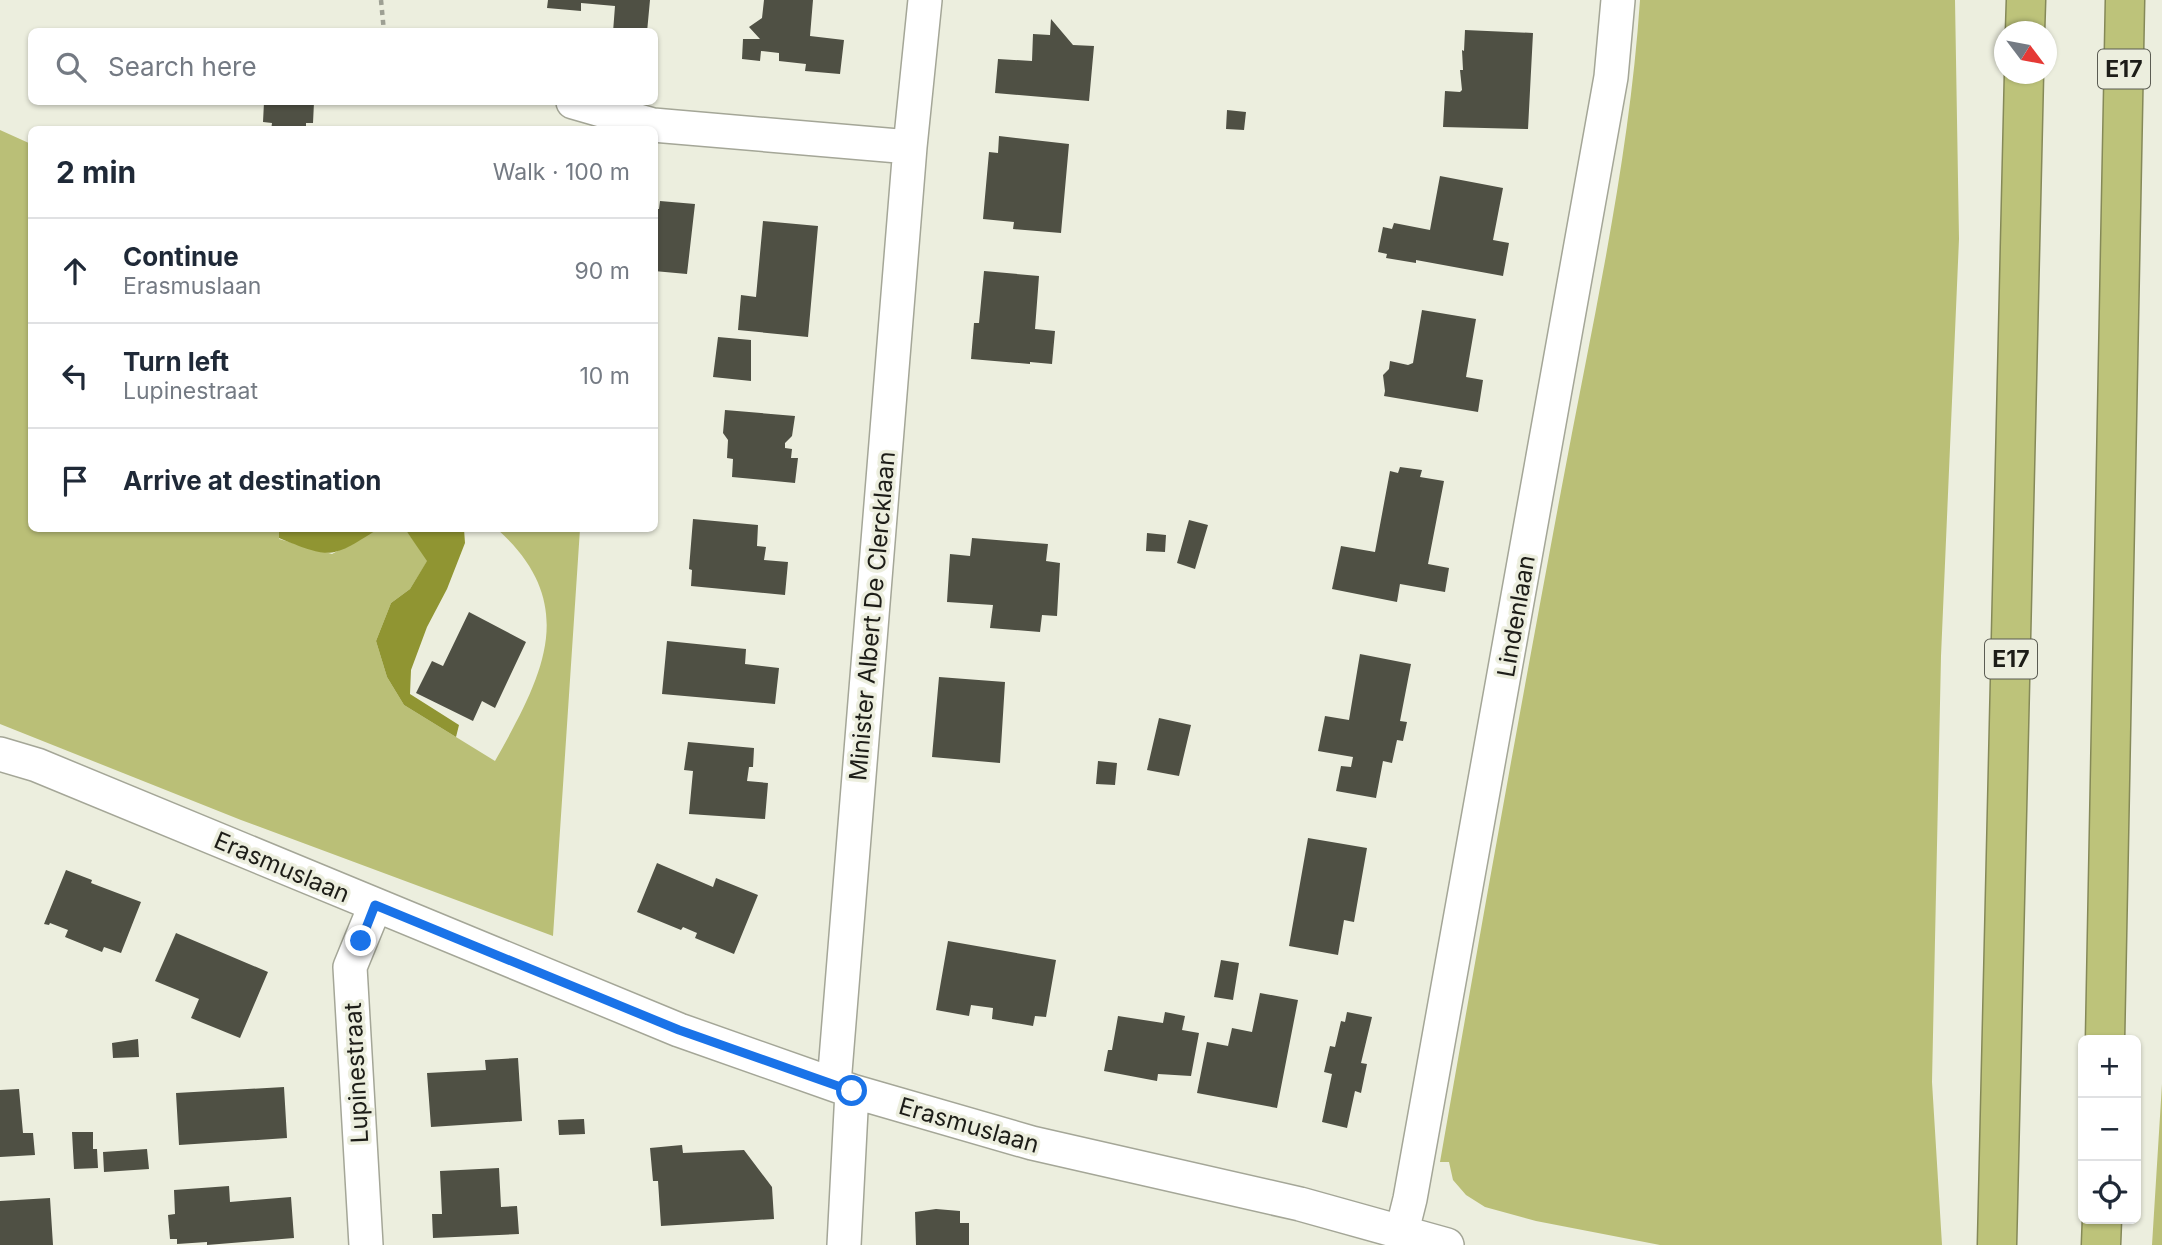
<!DOCTYPE html>
<html lang="en">
<head>
<meta charset="utf-8">
<style>
	:root { --surface:#fff; --page:#f6f6f7; --text:#1f2937; --muted:#747a83; --line:#e0e1e3 }
	body { margin:0; font-family:Inter,sans-serif; background:var(--page); color:var(--text) }
	.controls { position:absolute; right:21px; bottom:21px; display:grid; overflow:hidden; border-radius:10px; box-shadow:0 2px 5px #0004 }
	.controls button { width:63px; height:63px; display:grid; place-items:center; padding:0; border:0; border-bottom:2px solid var(--line); background:var(--surface); color:var(--text); font:35px sans-serif }
	.compass { position:absolute; left:1994px; top:21px; width:63px; height:63px; border-radius:50%; background:var(--surface); box-shadow:0 2px 5px #0004; rotate:122deg }
	.stop { position:absolute; width:21px; height:21px; margin:-16px; border:5px solid #1a73e8; border-radius:50%; background:#fff }
	.stop.end { background:#1a73e8; border-color:#fff; box-shadow:0 2px 7px #0008 }
	.list { margin:0; padding:0; list-style:none }
	h2 { display:flex; justify-content:space-between; align-items:center; height:91px; margin:0; padding:0 28px; font-size:30px }
	h2 small { font-size:23px; font-weight:400; color:var(--muted) }
	.list li { display:grid; grid-template-columns:46px 1fr auto; gap:21px; align-items:center; box-sizing:border-box; height:105px; padding:0 28px; border-top:2px solid var(--line) }
	.list b { display:block; font-size:26px; white-space:nowrap }
	.list p { margin:0; font-size:23px; white-space:nowrap; color:var(--muted) }
	.list em { font-size:23px; font-style:normal; color:var(--muted) }
	.icon { flex:none; width:38px; height:38px; fill:none; stroke:currentColor; stroke-width:2; stroke-linecap:round; stroke-linejoin:round }
	.map { position:relative; flex:none; width:2162px; height:1245px; overflow:hidden }
	.search { position:absolute; background:var(--surface); box-shadow:0 2px 5px #0004; left:28px; top:28px; width:630px; height:77px; display:flex; align-items:center; gap:18px; box-sizing:border-box; padding:0 24px; border-radius:10px; color:var(--muted); font-size:26px }
	.panel { position:absolute; background:var(--surface); box-shadow:0 2px 5px #0004; left:28px; top:126px; width:630px; height:406px; border-radius:10px }
	.map>svg:first-child { display:block }
	.green { fill:#babf77 }
	.water { fill:#909532 }
	.building { fill:#4f5044 }
	.lines { fill:none; stroke-linecap:round; stroke-linejoin:round }
	.minor-casing { stroke:#a4a697; stroke-width:36 }
	.motorway-casing { stroke:#858958; stroke-width:41 }
	.path { stroke:#9d9f93; stroke-width:4.5; stroke-dasharray:5 5; stroke-linecap:butt }
	.minor { stroke:#fff; stroke-width:33 }
	.motorway { stroke:#bdc37a; stroke-width:38 }
	.route { stroke:#1a73e8; stroke-width:9 }
	.labels { text-anchor:middle; dominant-baseline:central; stroke-width:7; stroke-linejoin:round; paint-order:stroke }
	.shield { fill:#eceede; stroke:#5b5c53; stroke-width:2 }
	.shield-label { font-size:23px; font-weight:bold; fill:#1d1d18 }
	.street-label { font-size:24px; fill:#1d1d18; stroke:#eceede }
</style>
</head>
<body>
<div class="map">
<svg width="2162" height="1245" viewBox="0 0 2162 1245">
	<rect width="100%" height="100%" fill="#eceede"/>
	<path class="green" d="M1640,0H1955L1959,239L1941,656L1932,1082L1942,1245H1660L1536,1221L1485,1207L1466,1195L1453,1180L1449,1162H1440C1479,938 1519,715 1561,491C1591,329 1629,165 1640,0Z
		M0,130L31,144L32,528L279,529V539L332,554L378,529H405L428,560L410,589L391,603L376,641L387,677L404,705L495,761C542,677 582,605 497,529H580L553,936L241,820L0,724Z
		M2162,1084V1245H2152Z"/>
	<path class="water" d="M279,529V528L378,529C331,559 331,559 279,538Z
		M405,529H464L465,543L447,589L427,627L411,670L410,694L459,725L456,737L404,705L387,677L376,641L391,603L410,589L427,561Z"/>
	<path class="building" d="M548,0H650L647,32H613L615,6L581,3V11L547,8Z
		M764,0H813L810,36L844,40L840,74L805,71L806,64L779,61V53L761,51L760,61L742,59L743,39H760L749,27L762,18Z
		M1051,19L1073,45L1094,46L1089,101L995,93L998,59L1032,61L1033,34L1050,35Z
		M1465,30L1533,33L1528,129L1443,127L1445,91L1460,92L1462,90L1460,70H1463L1462,50L1464,51Z
		M264,102H314L313,123H306V130H271L272,123L263,122Z
		M1227,110L1246,112L1244,130L1226,129Z
		M999,136L1069,144L1061,233L1013,229L1014,222L983,219L989,152L998,153Z
		M1440,176L1503,188L1493,240L1509,243L1503,276L1416,260V263L1386,258L1387,254L1378,252L1383,227L1392,229L1394,223L1430,230Z
		M660,201L695,204L687,274L654,271V209H659Z
		M763,221L818,226L808,337L738,330L741,295L756,297Z
		M984,271L1039,276L1035,329L1055,331L1052,364L1030,362V364L971,359L974,323H979Z
		M1422,310L1476,319L1466,377L1483,380L1478,412L1384,396L1385,391L1383,375L1389,369L1390,361L1408,365L1413,363Z
		M718,337L751,340V381L713,377Z
		M725,410L795,416L792,436L785,443V448L792,449L791,458H798L795,483L732,477L733,459L727,458L728,440L723,433Z
		M1400,467L1422,470L1420,477L1444,481L1428,564L1449,568L1445,592L1400,584L1397,602L1332,589L1341,546L1375,552L1390,471L1398,473Z
		M693,519L758,525L757,546L766,547L764,560L788,562L785,595L691,586L692,570L689,569Z
		M1189,520L1208,525L1195,569L1177,563Z
		M1147,533L1166,535L1165,552L1146,551Z
		M972,538L1048,544L1046,561L1060,563L1057,616L1042,615L1040,632L990,628L993,605L947,602L950,554L970,556Z
		M469,612L526,642L495,708L482,701L473,721L416,693L432,661L443,666Z
		M667,641L746,649L745,664L779,668L775,704L662,694Z
		M1360,654L1411,664L1400,721L1407,722L1403,741L1397,740L1392,763L1383,761L1376,798L1336,791L1341,766L1351,767L1353,757L1318,751L1325,716L1349,720Z
		M939,677L1005,682L1000,763L932,757Z
		M1159,718L1191,725L1179,776L1147,770Z
		M688,742L754,748L753,767H749L747,781L768,783L765,819L689,814L693,771L684,770Z
		M1098,761L1117,763L1115,785L1096,784Z
		M1308,838L1367,848L1354,922L1344,920L1338,955L1289,946Z
		M657,863L713,887L716,878L758,895L734,954L695,938L697,933L683,927L681,930L637,912Z
		M66,870L92,880L91,883L141,902L121,953L104,947L102,952L65,937L68,930L50,923L49,925L44,924Z
		M176,933L268,972L240,1038L191,1018L199,999L155,981Z
		M948,941L1056,960L1046,1017L1035,1016L1033,1026L992,1019L993,1008L971,1005L969,1016L936,1010Z
		M1221,960L1239,963L1233,1000L1214,997Z
		M1260,993L1298,1000L1277,1108L1197,1093L1207,1042L1228,1046L1232,1028L1252,1032Z
		M1165,1012L1185,1016L1182,1030L1199,1033L1191,1076L1158,1074L1157,1081L1104,1071L1108,1050H1112L1118,1016L1163,1023Z
		M1347,1012L1372,1017L1361,1063L1367,1064L1361,1093L1355,1091L1347,1128L1322,1122L1332,1074L1324,1072L1330,1046L1335,1047L1341,1021L1345,1022Z
		M138,1039L139,1057L113,1058L112,1043Z
		M518,1058L522,1121L431,1127L427,1073L486,1070L485,1060Z
		M284,1087L287,1138L179,1145L176,1093Z
		M19,1089L23,1133H33L35,1155L0,1157V1090Z
		M584,1119L585,1134L559,1135L558,1120Z
		M72,1132H93V1149H97L98,1168L74,1169Z
		M682,1145L683,1153L744,1150L772,1187L774,1219L661,1226L658,1181H653L650,1148Z
		M147,1149L149,1169L104,1172L103,1152Z
		M499,1168L501,1207L517,1206L519,1234L433,1238L432,1214H442L440,1171Z
		M229,1186L230,1202L291,1197L294,1238L207,1245V1242L177,1244V1239H170L168,1215L175,1214L174,1190Z
		M50,1198L53,1245H0V1201Z
		M936,1209L960,1211V1223H969V1245H916L915,1212Z"/>
	<g class="lines">
		<g class="minor-casing">
			<path id="minor" d="M573,102L653,125L910,147
				M0,754L37,765L679,1030L852,1091L1032,1143L1300,1204L1447,1245
				M834,1084L910,147L925,0
				M1402,1231L1410,1199L1611,77L1618,0
				M366,1245L350,967L375,906
				M844,1245L852,1091"/>
		</g>
		<g class="motorway-casing">
			<path id="motorway" d="M2025,32L2026,0
				M2105,1040L2125,0
				M1997,1245L2024,74
				M2101,1245L2102,1219"/>
		</g>
		<path class="path" d="M381,0L384,32"/>
		<use href="#minor" class="minor"/>
		<use href="#motorway" class="motorway"/>
	</g>
	<g class="lines">
		<path class="route" d="M361,941L375,905L679,1030L852,1091"/>
	</g>
	<g class="labels">
		<g class="shield">
			<rect x="2098" y="49.5" width="52" height="39" rx="5"/>
			<rect x="1985" y="639.5" width="52" height="39" rx="5"/>
		</g>
		<g class="shield-label">
			<text x="2124" y="69">E17</text>
			<text x="2011" y="659">E17</text>
		</g>
		<g class="street-label">
			<text transform="translate(872 616) rotate(-85)">Minister Albert De Clercklaan</text>
			<text transform="translate(1516 616) rotate(-80)">Lindenlaan</text>
			<text transform="translate(282 867) rotate(23)">Erasmuslaan</text>
			<text transform="translate(356 1073) rotate(-93)">Lupinestraat</text>
			<text transform="translate(969 1125) rotate(16)">Erasmuslaan</text>
		</g>
	</g>
</svg>
<div class="controls">
<button>+</button>
<button>−</button>
<button><svg class="icon" aria-label="locate" viewBox="0 0 24 24"><circle cx="12" cy="12" r="6"/><path d="M12 2v4M12 18v4M2 12h4M18 12h4"/></svg></button>
</div>
<svg class="compass" viewBox="-18 -18 36 36"><path d="M0-13l5 13h-10z" fill="#e53935"/><path d="M0 13l5-13h-10z" fill="#747a83"/></svg>
<div class="stop" style="left:852px;top:1091px"></div>
<div class="stop end" style="left:361px;top:941px"></div>
<div class="search"><svg class="icon" aria-label="search" viewBox="0 0 24 24"><circle cx="10" cy="10" r="6"/><path d="M15 15l6 6"/></svg>Search here</div>
<section class="panel">
<h2>2 min<small>Walk · 100 m</small></h2>
<ul class="list">
<li><svg class="icon" aria-label="ahead" viewBox="0 0 24 24"><path d="M12 20V5M6 11l6-6 6 6"/></svg><div><b>Continue</b><p>Erasmuslaan</p></div><em>90 m</em></li>
<li><svg class="icon" aria-label="left" viewBox="0 0 24 24"><path d="M17 20v-9H6M10 6l-5 5 5 5"/></svg><div><b>Turn left</b><p>Lupinestraat</p></div><em>10 m</em></li>
<li><svg class="icon" aria-label="arrive" viewBox="0 0 24 24"><path d="M6 21V4h12l-3 4 3 4H6"/></svg><div><b>Arrive at destination</b></div></li>
</ul>
</section>
</div>
</body>
</html>
